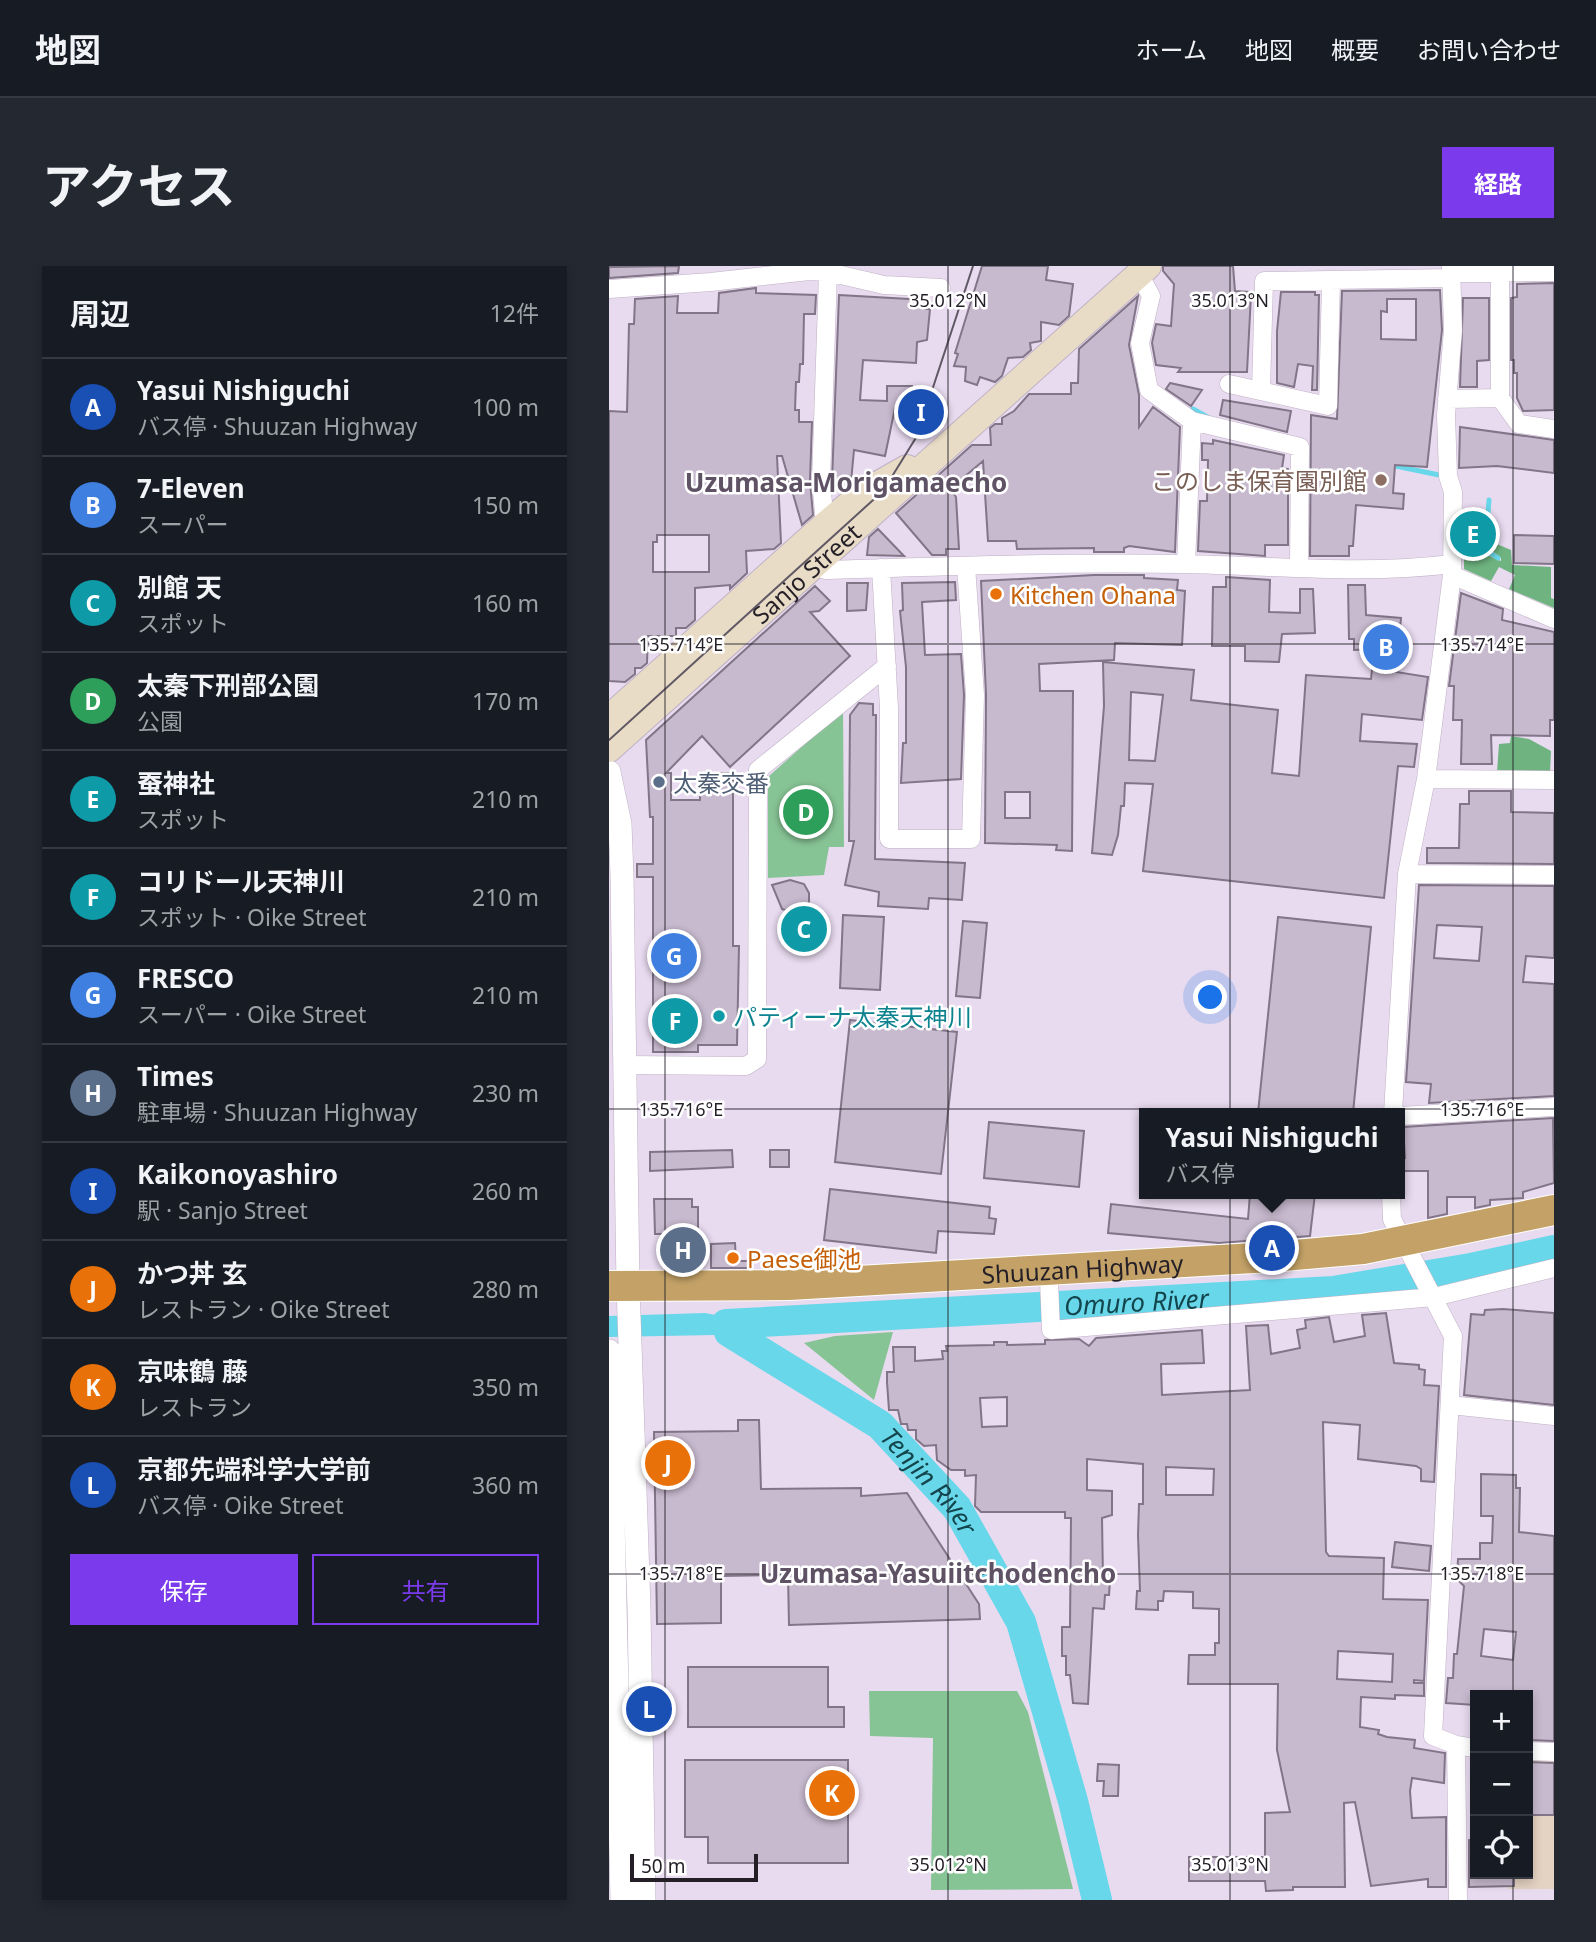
<!DOCTYPE html>
<html lang="ja">
<head>
<meta charset="utf-8">
<style>
	:root { --surface:#171b24; --page:#242831; --text:#f1f3f6; --muted:#9ea1a6; --line:#363941; --accent:#7c3aed }
	body { margin:0; font-family:"Noto Sans","Noto Sans JP",sans-serif; background:var(--page); color:var(--text) }
	.controls { position:absolute; right:21px; bottom:21px; display:grid; overflow:hidden; border-radius:0px; box-shadow:0 4px 10px #0003 }
	.controls button { width:63px; height:63px; display:grid; place-items:center; padding:0; border:0; border-bottom:2px solid var(--line); background:var(--surface); color:var(--text); font:35px sans-serif }
	.scale { position:absolute; left:21px; bottom:18px; width:128px; box-sizing:border-box; padding-left:7px; border:4px solid #241f27; border-top:0; font-size:19px; line-height:24px; white-space:nowrap; color:#241f27; -webkit-text-stroke:5px #fff; paint-order:stroke }
	.you { position:absolute; left:602px; top:732px; width:24px; height:24px; margin:-18px; border:5px solid #fff; border-radius:50%; background:#1a73e8; box-shadow:0 0 0 10px #1a73e833 }
	.badge { display:grid; place-items:center; width:46px; height:46px; border-radius:50%; background:var(--accent); color:#fff; font-size:23px; font-weight:700 }
	.pin { position:absolute; translate:-50% -50%; border:4px solid #fff; box-shadow:0 2px 7px #0006 }
	.popup { position:absolute; left:530px; top:842px; width:266px; height:91px; box-sizing:border-box; display:grid; place-content:center; border-radius:0px; background:var(--surface); filter:drop-shadow(0 2px 5px #0005); font-size:23px; white-space:nowrap; color:var(--muted) }
	.popup b { font-size:26px; color:var(--text) }
	.popup::after { content:''; position:absolute; left:50%; top:100%; margin-left:-14px; border:14px solid transparent; border-top-color:var(--surface) }
	.list { margin:0; padding:0; list-style:none }
	h2 { display:flex; justify-content:space-between; align-items:center; height:91px; margin:0; padding:0 28px; font-size:30px }
	h2 small { font-size:23px; font-weight:400; color:var(--muted) }
	.list li { display:grid; grid-template-columns:46px 1fr auto; gap:21px; align-items:center; box-sizing:border-box; height:98px; padding:0 28px; border-top:2px solid var(--line) }
	.list b { display:block; font-size:26px; white-space:nowrap }
	.list p { margin:0; font-size:23px; white-space:nowrap; color:var(--muted) }
	.list em { font-size:23px; font-style:normal; color:var(--muted) }
	.actions { display:flex; gap:14px; padding:21px 28px }
	.actions a { flex:1; padding:16px 0; border:2px solid var(--accent); border-radius:0px; text-align:center; font-size:24px; color:var(--accent) }
	.actions .main { background:var(--accent); color:#fff }
	.icon { flex:none; width:38px; height:38px; fill:none; stroke:currentColor; stroke-width:2; stroke-linecap:round; stroke-linejoin:round }
	.map { position:relative; flex:none; width:945px; height:1634px; overflow:hidden; border-radius:0px }
	header { display:flex; align-items:center; gap:42px; box-sizing:border-box; height:98px; padding:0 35px; background:var(--surface); border-bottom:2px solid var(--line) }
	header strong { font-size:33px }
	nav { display:flex; gap:38px; margin-inline-start:auto; font-size:24px }
	.intro { display:flex; align-items:center; justify-content:space-between; box-sizing:border-box; height:168px; padding:0 42px }
	h1 { margin:0; font-size:49px }
	.button { padding:18px 32px; border-radius:0px; background:var(--accent); color:#fff; font-size:24px; font-weight:700 }
	main { display:flex; gap:42px; padding:0 42px }
	aside { flex:1; background:var(--surface); border-radius:0px; box-shadow:0 4px 10px #0003 }
	.map>svg:first-child { display:block }
	.commercial { fill:#e4d3c2 }
	.green { fill:#87c495 }
	.forest { fill:#6fb480 }
	.water { fill:#69d7ea }
	.lines { fill:none; stroke-linecap:round; stroke-linejoin:round }
	.stream { stroke:#69d7ea; stroke-width:5 }
	.river { stroke:#69d7ea; stroke-width:30 }
	.building { fill:#c7b9ce; stroke:#827588; stroke-width:2; fill-rule:evenodd }
	.minor-casing { stroke:#bfb1c5; stroke-width:19 }
	.tertiary-casing { stroke:#bfb1c5; stroke-width:24 }
	.secondary-casing { stroke:#bfb1c5; stroke-width:28 }
	.trunk-casing { stroke:#fff; stroke-width:32 }
	.minor { stroke:#fff; stroke-width:18 }
	.tertiary { stroke:#fff; stroke-width:23 }
	.secondary { stroke:#e9dcc6; stroke-width:26 }
	.trunk { stroke:#c4a267; stroke-width:30 }
	.tram { stroke:#605864; stroke-width:2 }
	.ticks { fill:none; stroke:#241f27; stroke-width:2; stroke-opacity:0.45 }
	.education-dot { fill:#8d6e63; stroke:#fff; stroke-width:2.5 }
	.food-dot { fill:#e8710a; stroke:#fff; stroke-width:2.5 }
	.service-dot { fill:#5c6f8a; stroke:#fff; stroke-width:2.5 }
	.culture-dot { fill:#0f9aa8; stroke:#fff; stroke-width:2.5 }
	.labels { text-anchor:middle; dominant-baseline:central; stroke-width:5; stroke-linejoin:round; paint-order:stroke }
	.education-label { font-size:24px; fill:#785e54; stroke:#fff; text-anchor:end }
	.street-label { font-size:24px; fill:#241f27; stroke:#fff }
	.food-label { font-size:24px; fill:#c56008; stroke:#fff; text-anchor:start }
	.service-label { font-size:24px; fill:#4e5e75; stroke:#fff; text-anchor:start }
	.culture-label { font-size:24px; fill:#0d838f; stroke:#fff; text-anchor:start }
	.neighbourhood-label { font-size:26px; font-weight:bold; fill:#5e5264; stroke:#fff }
	.water-label { font-size:26px; font-style:italic; fill:#13454d; stroke:#fff }
	.ticks-label { font-size:18px; text-anchor:middle; fill:#241f27; stroke:#fff; stroke-width:5; stroke-linejoin:round; paint-order:stroke }
</style>
</head>
<body>
<header>
<strong>地図</strong>
<nav><a>ホーム</a><a>地図</a><a>概要</a><a>お問い合わせ</a></nav>
</header>
<div class="intro"><h1>アクセス</h1><a class="button">経路</a></div>
<main>
<aside>
<h2>周辺<small>12件</small></h2>
<ul class="list">
<li><span class="badge" style="background:#1a4fb4">A</span><div><b>Yasui Nishiguchi</b><p>バス停 · Shuuzan Highway</p></div><em>100 m</em></li>
<li><span class="badge" style="background:#3f7fe0">B</span><div><b>7-Eleven</b><p>スーパー</p></div><em>150 m</em></li>
<li><span class="badge" style="background:#0f9aa8">C</span><div><b>別館 天</b><p>スポット</p></div><em>160 m</em></li>
<li><span class="badge" style="background:#2e9e5b">D</span><div><b>太秦下刑部公園</b><p>公園</p></div><em>170 m</em></li>
<li><span class="badge" style="background:#0f9aa8">E</span><div><b>蚕神社</b><p>スポット</p></div><em>210 m</em></li>
<li><span class="badge" style="background:#0f9aa8">F</span><div><b>コリドール天神川</b><p>スポット · Oike Street</p></div><em>210 m</em></li>
<li><span class="badge" style="background:#3f7fe0">G</span><div><b>FRESCO</b><p>スーパー · Oike Street</p></div><em>210 m</em></li>
<li><span class="badge" style="background:#5c6f8a">H</span><div><b>Times</b><p>駐車場 · Shuuzan Highway</p></div><em>230 m</em></li>
<li><span class="badge" style="background:#1a4fb4">I</span><div><b>Kaikonoyashiro</b><p>駅 · Sanjo Street</p></div><em>260 m</em></li>
<li><span class="badge" style="background:#e8710a">J</span><div><b>かつ丼 玄</b><p>レストラン · Oike Street</p></div><em>280 m</em></li>
<li><span class="badge" style="background:#e8710a">K</span><div><b>京味鶴 藤</b><p>レストラン</p></div><em>350 m</em></li>
<li><span class="badge" style="background:#1a4fb4">L</span><div><b>京都先端科学大学前</b><p>バス停 · Oike Street</p></div><em>360 m</em></li>
</ul>
<div class="actions"><a class="main">保存</a><a>共有</a></div>
</aside>
<div class="map">
<svg width="945" height="1634" viewBox="0 0 945 1634">
	<rect width="100%" height="100%" fill="#e8daef"/>
	<path class="commercial" d="M945,1492V1623H899V1608H919V1493Z"/>
	<path class="green" d="M234,444L235,581H220L215,609L159,612V511Z
		M284,1066L265,1134L195,1077L226,1070Z
		M260,1425H408L419,1446L464,1623L322,1624L324,1472L261,1470Z"/>
	<path class="forest" d="M883,276L902,284L903,299L942,301V332L945,333V342L900,323L906,309L890,301L882,315L855,303V285L876,288L892,295V292L881,283Z
		M902,470L920,473L942,485L941,507L888,506L890,478L901,477Z"/>
	<path class="water" d="M153,1046L158,1050L159,1064L156,1074L160,1077L153,1093L144,1089L142,1093L120,1083L122,1076L106,1069L0,1071V1050L96,1047L117,1051L119,1047Z"/>
	<g class="lines">
		<path class="stream" d="M584,143L600,152
			M782,199L830,209
			M879,247L880,234
			M879,257L878,285L889,292
			M866,285H878"/>
		<g class="river">
			<path id="s1" d="M117,1058L724,1025L862,1002L945,984"/>
			<path id="s2" d="M120,1066L271,1159L348,1242L412,1356L464,1535L488,1634"/>
		</g>
	</g>
	<path class="building" d="M70,0L69,7L0,12V1Z
		M373,0H439L437,14L464,18L460,50L450,59L432,56V75L421,77L422,84L414,91L399,92L393,110L386,116L371,111L368,119L356,115L357,101L345,100L349,88L346,87Z
		M554,0H624L626,25L641,26L642,29L638,106H569L572,102L547,99L543,77L547,58L562,60L565,18L554,5Z
		M945,17V144L914,145L908,132V107H905V94H902V32L908,31V18Z
		M147,22V27L207,29L206,48H195L194,98H191L190,116H187L186,144H190V156H203L201,215L204,249L193,259L173,190H168L172,277L165,283L137,285L138,307L121,323V319L86,322V354L77,362H67V370H39L38,397L32,402H26V408L16,416L0,415V145L18,146L20,58H25L26,33L69,30L68,47H109L110,27ZM48,269H100V306H44V276H48Z
		M831,24L833,64L818,201L786,199L784,227L795,228L794,243L747,239L744,280H740V290H701L702,149L728,153L733,25ZM778,33H807V74L772,73V45L778,46Z
		M672,26H706V29H710L708,124H703L704,100L689,98L685,121L668,117V65Z
		M230,29L317,34L316,43H321L318,74L308,76L307,97L254,94L251,134L278,135V120H303V134H299V142H286L276,190L245,184L242,216L223,215Z
		M529,30L520,79L530,129V161L544,141L571,161L566,286L520,280L515,282V286H485V282L408,283L407,275H379L374,195L341,223L347,231L350,283H337V289H323L287,247L363,179H382L381,162L386,158H393V152L405,145L420,128H462V117H469L470,83Z
		M854,32H880V94L868,95V121H851Z
		M561,117L593,124L582,140L557,123Z
		M614,134L682,145L678,166L611,149Z
		M851,161L945,174V207L888,200L850,202Z
		M604,174L675,189L673,202L679,203V279H656V290L589,285L591,235H598L599,194H593V177L604,178Z
		M269,263L295,290L258,289L260,271Z
		M905,269L945,270V298L905,297Z
		M485,309H535V312L569,314L568,324L576,325L573,379L506,377L505,394L430,398L431,425H464L463,585L447,584L448,579L376,577L377,429L372,315ZM396,526H421V552H396Z
		M617,311L661,314L660,346L691,347V323H704L706,367L673,368L670,396L636,395V380H603L604,321H617Z
		M346,316L347,334L313,336L316,389L352,388L355,429L352,513L292,517L294,477H297V401L291,345L294,344L293,317Z
		M238,317H259L257,344L238,345Z
		M739,319H756L757,349L792,352L787,406L819,411L813,454L753,448L751,475L808,478L805,501L789,500L775,632L534,605L544,518L516,517L515,540H512L509,569L503,589L483,587L495,440L494,396L585,404L582,434L669,444L663,507L690,510L697,409L762,413L765,383L745,384V373H740ZM522,426L554,429L546,495L520,494Z
		M206,320L221,335L210,345L201,346L241,390L121,501L93,470L57,507H62V534H91V507H124V680H130L128,779H89V786H44V611H28V598H44V551H41L37,474Z
		M852,327L894,343L893,354L945,366V454H941V470L882,469L883,498H852L853,454H844L845,420H840Z
		M250,437L264,438V449H267L266,593L356,597L353,634L320,632L319,643L269,640L270,626L236,619L245,575H240L241,449Z
		M860,525H902V546L945,547V598L818,597V582H850L851,538H860Z
		M181,614L195,618L200,627V637L192,650L173,643L163,619Z
		M810,619L945,620V692L917,690L914,716L945,718V830L820,837L822,818L797,816ZM828,659L873,661L870,695L825,692Z
		M234,649L275,651L271,724L231,722Z
		M669,651L762,661L744,847H649Z
		M354,655L378,657L371,732L347,730Z
		M241,754L348,766L332,908L226,896Z
		M944,852L945,917L914,926V932L881,934V939L866,942V931H838V948L819,952V905H792V892H796L794,861Z
		M380,856L475,865L470,921L375,912Z
		M123,884L124,901L41,905V886Z
		M161,884H180V901H161Z
		M221,923L381,941L380,952L387,953L385,968L329,965L327,987L215,974Z
		M641,928H706L701,970L610,977L499,967L502,938L639,953Z
		M45,933H83V941H89V968H46Z
		M126,977L127,995H144V1002H102V978Z
		M894,1043L945,1047V1139L855,1129L862,1048L875,1049L876,1044Z
		M777,1047L785,1097L810,1099V1103L816,1104L815,1119L830,1120L825,1216L812,1215V1203L807,1200L749,1193L751,1159L714,1156L717,1286L720,1290L775,1292L774,1333L819,1334L815,1415L805,1414V1417H815V1430L786,1429V1433L752,1431L751,1461L770,1464L769,1468L778,1471L806,1474L805,1482L836,1487L835,1517L803,1512L801,1525L803,1552L837,1551V1621H819V1613L762,1620L746,1536L735,1537L736,1621H684V1624L657,1625L656,1615H580V1591H656V1547L681,1546L668,1484L669,1418H579L580,1389H606V1377H610V1343L584,1342V1326L555,1325L554,1335H549V1344L527,1343L528,1325H531L529,1269L530,1238H534V1198L478,1193V1224L503,1225V1249L493,1252L494,1313L501,1314L500,1329H496L495,1343L484,1342L479,1438L464,1437L461,1409H457V1390H453V1361H461L462,1252H456V1246H372L366,1240L367,1209L356,1210V1204H342L328,1194L327,1179L315,1180L307,1173V1164H299L298,1158H292L289,1144H280L278,1116V1106H285L284,1081H306V1095L334,1093L333,1085H338L337,1080L385,1079V1076H398V1079L436,1078V1074L470,1073L480,1080L487,1072L593,1064L595,1097L552,1098L553,1129L641,1124L637,1060L659,1059L662,1088L691,1082L688,1064L697,1062L696,1054L720,1051L725,1076L756,1070L753,1049ZM398,1131V1160L373,1161L371,1132ZM557,1201L605,1203L604,1229H557ZM729,1385L784,1388L783,1416L728,1413Z
		M129,1154H150L152,1223L252,1222V1230L298,1227L370,1338L371,1353L180,1359L179,1309L112,1310V1357L48,1358L45,1166L129,1165Z
		M872,1208L907,1209V1222H911L910,1266L945,1270V1475L919,1474V1429H866V1439L837,1437L839,1412H844L845,1388H848L855,1320L848,1313L849,1293H871V1277H883L884,1250H872ZM875,1363L907,1366L904,1394L872,1390Z
		M786,1276L822,1280L820,1305L783,1301Z
		M79,1401H219V1441H235V1461H79Z
		M76,1494H239V1597H99V1571H76Z
		M919,1496L945,1497V1549H919Z
		M489,1498L510,1499L509,1530H494L495,1515H488Z
		M866,1573V1608H905V1620L860,1621V1574Z"/>
	<g class="lines">
		<g class="minor-casing">
			<path id="minor" d="M891,5V132L910,158L945,163
				M219,6L212,215L216,259L219,264
				M842,7L945,6
				M530,8L542,30L531,77L540,124L583,155L691,181L690,301
				M0,23L102,16L200,5L219,6L275,19L332,22
				M620,118L719,140L722,14
				M652,124L655,15L842,12
				M838,133L891,132
				M577,298L583,155
				M198,299L217,304C338,300 458,296 578,298C666,300 756,309 843,298
				M272,302L280,442V573H362L366,429L357,300
				M843,309L945,353
				M817,513L945,514
				M798,608L945,609
				M15,799L137,800L148,793L149,504L278,400
				M784,847L798,608L817,513L843,309L844,226L839,210L837,149L844,64L842,0
				M791,850L945,841
				M782,928L783,953L844,1070L824,1470L847,1479L866,1482
				M440,1015L442,1064L825,1031L945,1002
				M841,1139L945,1150
				M847,1479L849,1634
				M919,1485L945,1486"/>
		</g>
		<g class="tertiary-casing">
			<path id="tertiary" d="M0,506L11,558L13,610L19,1020L30,1342L35,1634
				M0,1085L13,1634"/>
		</g>
		<g class="secondary-casing">
			<g id="secondary">
				<path d="M0,452L216,259L254,227L298,202"/>
				<path id="s3" d="M0,483L539,0"/>
			</g>
		</g>
		<g class="trunk-casing">
			<g id="trunk">
				<path id="s4" d="M0,1020L180,1019L663,991L754,983L945,944"/>
			</g>
		</g>
		<use href="#minor" class="minor"/>
		<use href="#tertiary" class="tertiary"/>
		<use href="#secondary" class="secondary"/>
		<use href="#trunk" class="trunk"/>
		<path class="tram" d="M0,474L274,225L308,170L364,0"/>
	</g>
	<path class="ticks" d="M56,0V1634M339,0V1634M621,0V1634M904,0V1429M0,378H945M0,843H945M0,1308H945M904,1608V1634"/>
	<circle class="education-dot" cx="772" cy="214" r="7"/>
	<g class="food-dot">
		<circle cx="387" cy="328" r="7"/>
		<circle cx="124" cy="992" r="7"/>
	</g>
	<circle class="service-dot" cx="50" cy="516" r="7"/>
	<circle class="culture-dot" cx="110" cy="750" r="7"/>
	<g class="labels">
		<g class="education-label">
			<text x="758" y="214">このしま保育園別館</text>
		</g>
		<g class="street-label">
			<text stroke="none"><textPath href="#s3" startOffset="264">Sanjo Street</textPath></text>
			<text stroke="none"><textPath href="#s4" startOffset="474">Shuuzan Highway</textPath></text>
		</g>
		<g class="food-label">
			<text x="401" y="328">Kitchen Ohana</text>
			<text x="138" y="992">Paese御池</text>
		</g>
		<g class="service-label">
			<text x="64" y="516">太秦交番</text>
		</g>
		<g class="culture-label">
			<text x="124" y="750">パティーナ太秦天神川</text>
		</g>
		<g class="neighbourhood-label">
			<text x="237" y="216">Uzumasa-Morigamaecho</text>
			<text x="329" y="1307">Uzumasa-Yasuiitchodencho</text>
		</g>
		<g class="water-label">
			<text stroke="none"><textPath href="#s1" startOffset="411">Omuro River</textPath></text>
			<text stroke="none"><textPath href="#s2" startOffset="252">Tenjin River</textPath></text>
		</g>
	</g>
	<g class="ticks-label">
		<text x="339" y="41">35.012°N</text>
		<text x="621" y="41">35.013°N</text>
		<text x="873" y="385">135.714°E</text>
		<text x="72" y="385">135.714°E</text>
		<text x="873" y="850">135.716°E</text>
		<text x="72" y="850">135.716°E</text>
		<text x="873" y="1314">135.718°E</text>
		<text x="72" y="1314">135.718°E</text>
		<text x="339" y="1605">35.012°N</text>
		<text x="621" y="1605">35.013°N</text>
	</g>
</svg>
<div class="controls">
<button>+</button>
<button>−</button>
<button><svg class="icon" aria-label="locate" viewBox="0 0 24 24"><circle cx="12" cy="12" r="6"/><path d="M12 2v4M12 18v4M2 12h4M18 12h4"/></svg></button>
</div>
<div class="scale">50 m</div>
<div class="you"></div>
<div class="pin badge" style="left:663px;top:982px;background:#1a4fb4">A</div>
<div class="popup"><b>Yasui Nishiguchi</b>バス停</div>
<div class="pin badge" style="left:777px;top:381px;background:#3f7fe0">B</div>
<div class="pin badge" style="left:195px;top:663px;background:#0f9aa8">C</div>
<div class="pin badge" style="left:197px;top:546px;background:#2e9e5b">D</div>
<div class="pin badge" style="left:864px;top:268px;background:#0f9aa8">E</div>
<div class="pin badge" style="left:66px;top:755px;background:#0f9aa8">F</div>
<div class="pin badge" style="left:65px;top:690px;background:#3f7fe0">G</div>
<div class="pin badge" style="left:74px;top:984px;background:#5c6f8a">H</div>
<div class="pin badge" style="left:312px;top:146px;background:#1a4fb4">I</div>
<div class="pin badge" style="left:59px;top:1197px;background:#e8710a">J</div>
<div class="pin badge" style="left:223px;top:1527px;background:#e8710a">K</div>
<div class="pin badge" style="left:40px;top:1443px;background:#1a4fb4">L</div>
</div>
</main>
</body>
</html>
